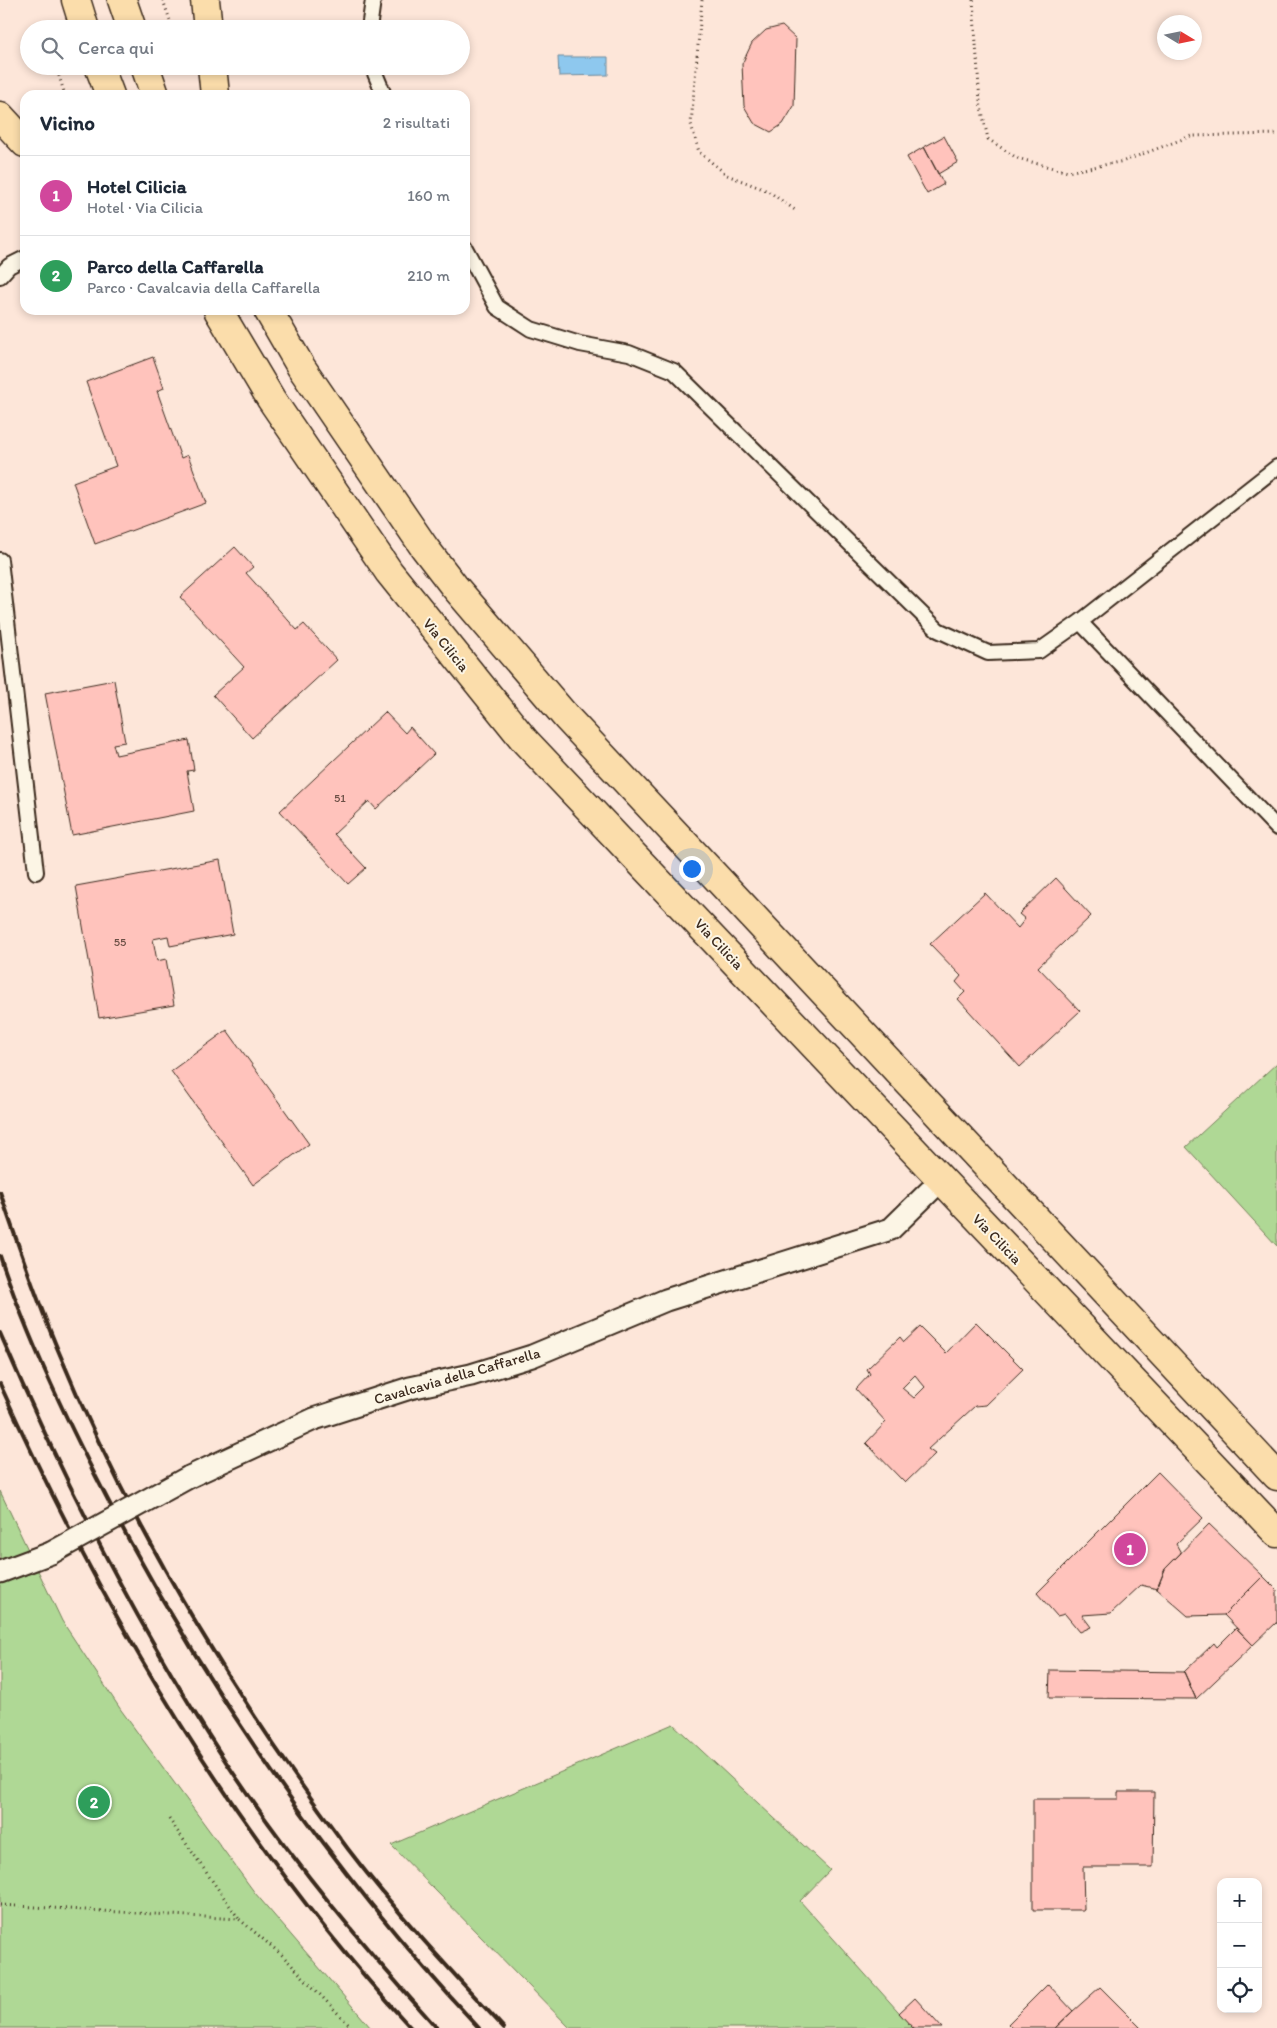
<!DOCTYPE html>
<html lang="it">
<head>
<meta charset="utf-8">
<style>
	:root { --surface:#fff; --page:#f6f6f7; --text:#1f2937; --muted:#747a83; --line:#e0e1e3; --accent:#3b2a1e }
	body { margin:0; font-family:Itim,sans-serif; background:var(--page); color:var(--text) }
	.controls { position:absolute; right:15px; bottom:15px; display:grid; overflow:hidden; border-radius:10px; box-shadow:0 2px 8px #0003 }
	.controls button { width:45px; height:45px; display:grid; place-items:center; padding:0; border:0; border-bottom:1px solid var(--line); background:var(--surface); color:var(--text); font:25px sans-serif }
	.compass { position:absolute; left:1157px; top:15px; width:45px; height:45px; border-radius:50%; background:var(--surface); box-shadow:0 2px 8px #0003; rotate:100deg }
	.you { position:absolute; left:691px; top:868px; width:18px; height:18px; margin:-12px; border:4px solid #fff; border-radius:50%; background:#1a73e8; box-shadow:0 0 0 8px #1a73e833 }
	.badge { display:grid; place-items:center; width:32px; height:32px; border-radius:50%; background:var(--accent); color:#fff; font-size:16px; font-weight:700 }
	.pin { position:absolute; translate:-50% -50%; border:2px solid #fff; box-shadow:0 1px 5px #0006 }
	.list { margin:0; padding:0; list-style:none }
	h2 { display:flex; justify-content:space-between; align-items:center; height:65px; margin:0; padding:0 20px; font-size:21px }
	h2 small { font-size:16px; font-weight:400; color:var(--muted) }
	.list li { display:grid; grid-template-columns:32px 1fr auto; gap:15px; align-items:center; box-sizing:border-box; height:80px; padding:0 20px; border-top:1px solid var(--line) }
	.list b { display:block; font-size:19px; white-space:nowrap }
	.list p { margin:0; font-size:16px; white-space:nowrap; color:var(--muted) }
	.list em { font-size:16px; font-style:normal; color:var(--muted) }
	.icon { flex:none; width:28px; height:28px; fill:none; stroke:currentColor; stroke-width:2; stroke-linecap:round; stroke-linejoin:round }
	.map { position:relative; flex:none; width:1277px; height:2028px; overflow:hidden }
	.search { position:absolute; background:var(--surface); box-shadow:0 2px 8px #0003; left:20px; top:20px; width:450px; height:55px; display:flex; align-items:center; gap:12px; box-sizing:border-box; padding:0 18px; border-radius:28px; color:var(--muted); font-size:19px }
	.panel { position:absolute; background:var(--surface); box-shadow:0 2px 8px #0003; left:20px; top:90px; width:450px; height:225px; border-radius:15px }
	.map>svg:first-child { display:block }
	.green { fill:#afd895; stroke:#75815a }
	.water { fill:#8ec8ee; stroke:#6d899b }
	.building { fill:#ffc3bc; stroke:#3b2a1e; fill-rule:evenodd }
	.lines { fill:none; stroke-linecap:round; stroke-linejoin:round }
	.service-casing { stroke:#3b2a1e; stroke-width:18 }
	.pedestrian-casing { stroke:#3b2a1e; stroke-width:25 }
	.primary-casing { stroke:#3b2a1e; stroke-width:31 }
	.path { stroke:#3b2a1e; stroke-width:3; stroke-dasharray:1 4; stroke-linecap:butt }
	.service { stroke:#fcf5e5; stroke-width:14 }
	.pedestrian { stroke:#fcf5e5; stroke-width:21 }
	.primary { stroke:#fbddab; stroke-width:28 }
	.rail { stroke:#3b2a1e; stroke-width:4 }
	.pedestrian-bridge-casing { stroke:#3b2a1e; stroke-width:25; stroke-linecap:butt }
	.pedestrian-bridge { stroke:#fcf5e5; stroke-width:21 }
	.labels { text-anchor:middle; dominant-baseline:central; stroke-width:4; stroke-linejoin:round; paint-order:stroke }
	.number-label { font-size:12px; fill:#6c5046 }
	.street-label { font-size:15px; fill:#3b2a1e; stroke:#fcf5e5 }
</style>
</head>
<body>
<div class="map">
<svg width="1277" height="2028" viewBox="0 0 1277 2028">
	<rect width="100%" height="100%" fill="#fde6d9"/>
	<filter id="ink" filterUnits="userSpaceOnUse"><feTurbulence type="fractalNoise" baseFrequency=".02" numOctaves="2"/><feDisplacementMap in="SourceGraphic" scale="10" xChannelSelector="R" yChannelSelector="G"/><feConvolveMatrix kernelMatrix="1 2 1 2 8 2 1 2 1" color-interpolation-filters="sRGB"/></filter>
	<g filter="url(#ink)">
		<path class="green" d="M1277,1063V1246L1186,1147Z
			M0,1491L62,1621L121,1710L255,1893L371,2028H0Z
			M673,1724L830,1870L800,1901L913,2028H570L391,1845Z"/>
		<path class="water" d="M558,57H608V75L559,76Z"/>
		<path class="building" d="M782,26L796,39L794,106L783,124L771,132L754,123L744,106L742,64L752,43L766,30Z
			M944,136L958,162L938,174L924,147Z
			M924,147L944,184L927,194L907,157Z
			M153,357L164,388L157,391L181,458L188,455L206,503L95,544L73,482L116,466L86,382Z
			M235,547L253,567L246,573L297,630L304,624L337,660L252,738L213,695L244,667L180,597Z
			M114,680L125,742L113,744L116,755L189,740L194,770L187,771L194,811L72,835L45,693Z
			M385,712L405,733L410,727L434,754L376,809L369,801L334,834L366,868L348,884L280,811Z
			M220,860L233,934L170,946L168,936L153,939L157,961L166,959L174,1005L99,1018L76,886Z
			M1056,878L1091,916L1038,967L1080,1011L1020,1067L958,999L965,992L956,982L961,976L930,944L985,893L1018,928L1025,919L1019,914Z
			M227,1030L309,1144L253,1185L171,1071Z
			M976,1322L1023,1369L986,1405L975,1406L928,1449L935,1454L905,1483L866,1443L886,1422L856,1389L870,1374L867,1369L900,1337L904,1342L920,1327L946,1353ZM915,1375L925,1387L914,1398L902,1388Z
			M1158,1472L1203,1518L1176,1544L1181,1553L1165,1569L1157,1589L1141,1585L1111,1613L1082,1615L1091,1627L1080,1632L1065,1614L1057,1616L1037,1593Z
			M1209,1524L1263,1576L1224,1615L1188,1616L1157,1589L1165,1569Z
			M1263,1576L1277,1590V1622L1253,1645L1224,1615Z
			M1236,1628L1253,1645L1196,1699L1184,1672L1214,1643L1217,1647Z
			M1050,1670L1184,1672L1196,1699L1049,1698Z
			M1118,1792H1154L1153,1867H1083L1084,1910H1033V1799H1118Z
			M1048,1984L1073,2011L1055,2028H1012L1008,2024Z
			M1100,1987L1141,2028H1055L1073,2011Z
			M915,1998L942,2028H913L899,2013Z"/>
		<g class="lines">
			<g class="service-casing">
				<path id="service" d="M369,29L373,0
					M372,66L384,95
					M465,248L497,307L531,329L580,344L629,353L674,371L938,630L988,653L1039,651L1080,622L1277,467
					M0,276L9,266L25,258
					M0,560L36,872
					M1080,622L1277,828"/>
			</g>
			<g class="pedestrian-casing">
				<path id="pedestrian" d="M189,1477L314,1419L410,1388L471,1375L532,1356L666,1300L891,1229L941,1180
					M0,1572L51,1553"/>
			</g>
			<g class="primary-casing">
				<path id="primary" d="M76,0L85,29
					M122,0L132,29
					M205,0L208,29
					M99,66L110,95
					M145,66L155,95
					M212,66L215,95
					M0,116L25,143
					M218,310L271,399L389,572L525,741L1277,1533
					M268,310L301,367L424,547L454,586L567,718L1277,1476"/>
			</g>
			<path class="path" d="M163,0L173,29
				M702,0L691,124L699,152L727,175L768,191L795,210
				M973,0L980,102L988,139L1017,158L1068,172L1124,161L1191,136L1277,134
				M56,66L65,95
				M169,1819L239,1919
				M0,1905L239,1919L282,1955L352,2028"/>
			<use href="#service" class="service"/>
			<use href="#pedestrian" class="pedestrian"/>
			<use href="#primary" class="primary"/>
			<path class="rail" d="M0,1192C18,1245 36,1298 58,1350C131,1527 233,1695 348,1849C396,1912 450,1970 504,2028
				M0,1256C33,1354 81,1450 129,1540C225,1716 342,1882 479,2028
				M0,1333C64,1482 137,1626 226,1762C288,1856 361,1944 437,2028
				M0,1384C105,1617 237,1840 411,2028"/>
			<g class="pedestrian-bridge-casing">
				<path id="pedestrian-bridge" d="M51,1553L189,1477"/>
			</g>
			<use href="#pedestrian-bridge" class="pedestrian-bridge"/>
		</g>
	</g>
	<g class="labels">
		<g class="number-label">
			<text x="340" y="798">51</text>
			<text x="120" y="942">55</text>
		</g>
		<g class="street-label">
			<text transform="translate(446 645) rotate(51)">Via Cilicia</text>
			<text transform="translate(719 944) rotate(47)">Via Cilicia</text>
			<text transform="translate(997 1239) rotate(46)">Via Cilicia</text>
			<text transform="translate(457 1376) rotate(-16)">Cavalcavia della Caffarella</text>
		</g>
	</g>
</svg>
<div class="controls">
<button>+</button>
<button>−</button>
<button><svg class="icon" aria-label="locate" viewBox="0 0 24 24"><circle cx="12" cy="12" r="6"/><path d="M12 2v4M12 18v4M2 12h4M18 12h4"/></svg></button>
</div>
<svg class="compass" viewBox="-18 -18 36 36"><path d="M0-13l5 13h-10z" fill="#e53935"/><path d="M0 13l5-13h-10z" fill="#747a83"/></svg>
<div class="you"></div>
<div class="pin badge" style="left:1130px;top:1549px;background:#d1479c">1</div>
<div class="pin badge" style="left:94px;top:1802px;background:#2e9e5b">2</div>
<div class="search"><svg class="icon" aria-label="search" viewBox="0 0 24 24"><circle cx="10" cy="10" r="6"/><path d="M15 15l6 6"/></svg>Cerca qui</div>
<section class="panel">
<h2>Vicino<small>2 risultati</small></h2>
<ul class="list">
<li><span class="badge" style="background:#d1479c">1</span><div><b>Hotel Cilicia</b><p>Hotel · Via Cilicia</p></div><em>160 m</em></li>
<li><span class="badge" style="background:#2e9e5b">2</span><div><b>Parco della Caffarella</b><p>Parco · Cavalcavia della Caffarella</p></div><em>210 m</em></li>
</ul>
</section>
</div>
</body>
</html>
